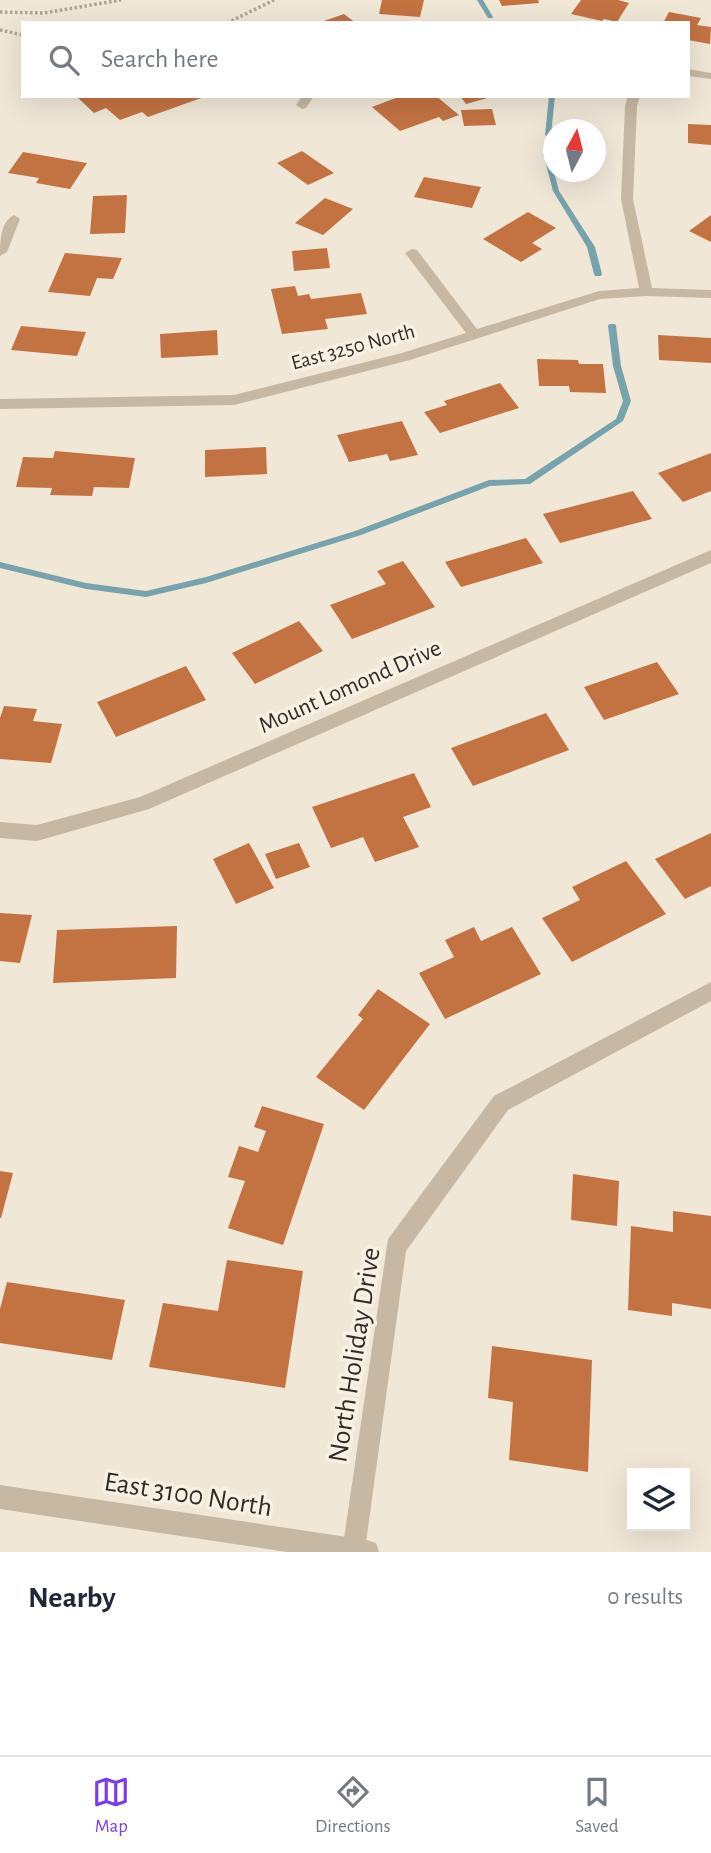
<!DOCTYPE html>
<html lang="en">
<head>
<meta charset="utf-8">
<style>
	:root { --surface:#fff; --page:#f2f2f3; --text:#1f2937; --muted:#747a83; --line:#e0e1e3; --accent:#7c3aed }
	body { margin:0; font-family:"Alegreya Sans",sans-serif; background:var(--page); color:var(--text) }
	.controls { position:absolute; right:21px; bottom:21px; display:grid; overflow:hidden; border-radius:0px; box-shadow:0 7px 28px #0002 }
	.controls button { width:63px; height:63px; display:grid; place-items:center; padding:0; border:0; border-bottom:2px solid var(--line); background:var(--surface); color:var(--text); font:35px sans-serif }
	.compass { position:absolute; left:543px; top:119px; width:63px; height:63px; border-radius:50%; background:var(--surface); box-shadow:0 7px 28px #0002; rotate:7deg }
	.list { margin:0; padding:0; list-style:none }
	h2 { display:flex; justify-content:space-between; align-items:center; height:91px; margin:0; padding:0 28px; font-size:30px }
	h2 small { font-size:23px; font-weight:400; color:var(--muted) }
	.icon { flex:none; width:38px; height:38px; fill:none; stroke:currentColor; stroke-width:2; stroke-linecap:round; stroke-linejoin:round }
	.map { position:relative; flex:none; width:711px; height:1552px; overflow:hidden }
	.search { position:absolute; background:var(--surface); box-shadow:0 7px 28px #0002; left:21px; right:21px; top:21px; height:77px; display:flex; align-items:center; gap:18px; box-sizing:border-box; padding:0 24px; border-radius:0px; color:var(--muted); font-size:26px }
	.sheet { height:203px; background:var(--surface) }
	nav { display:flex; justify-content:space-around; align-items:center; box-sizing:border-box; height:98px; border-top:2px solid var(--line); background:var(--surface); font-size:19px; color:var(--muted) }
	nav a { display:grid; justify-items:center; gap:4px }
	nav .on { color:var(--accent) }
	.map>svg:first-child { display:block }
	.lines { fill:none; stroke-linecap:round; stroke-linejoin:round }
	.stream { fill:#77a3ac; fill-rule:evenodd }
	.building { fill:#c37242 }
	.path { stroke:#b3a38e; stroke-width:3.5; stroke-dasharray:2.5 2.5; stroke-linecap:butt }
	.minor { fill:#c7b8a4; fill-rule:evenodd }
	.tertiary { fill:#c7b8a4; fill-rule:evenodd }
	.labels { text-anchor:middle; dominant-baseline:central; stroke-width:7; stroke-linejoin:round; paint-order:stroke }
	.far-street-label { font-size:21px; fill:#332b25; stroke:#f8f1e3 }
	.street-label { font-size:24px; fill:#332b25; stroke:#f8f1e3 }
	.near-street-label { font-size:28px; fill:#332b25; stroke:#f8f1e3 }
</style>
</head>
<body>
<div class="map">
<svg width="711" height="1552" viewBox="0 0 711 1552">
	<rect width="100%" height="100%" fill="#f0e7d7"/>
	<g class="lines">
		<path class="stream" d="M477,0H483L493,17L492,18H488Z
			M549,96H555L551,135L548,137L545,135Z
			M544,152L549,153L559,191L595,247L602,274L601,276H595L594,274L587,247L553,191L543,153Z
			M609,324H615L616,326L621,366L631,401L623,421L530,484L490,486L361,535L206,583L146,597L86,589L0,568V562L86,583L146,591L206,577L355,531L489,480L525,479L616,419L623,401L613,366L608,326Z"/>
	</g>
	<path class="building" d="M382,0H424L420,17L379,14Z
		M499,0H538L539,3L502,6Z
		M581,0H618L629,3L617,22L604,19L602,21L571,14Z
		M669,12L701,18L697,25L711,27L710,44L688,40V23H663Z
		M344,14L356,23H321V22Z
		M76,96H204V97L148,117L142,112L120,120L106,108L94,113Z
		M401,96H436L459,115L443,121L439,117L400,131L372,107Z
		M460,96H491V97L466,104Z
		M492,109L496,125L464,126L461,110Z
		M688,124L711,125V145L688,143Z
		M302,151L334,173L308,185L277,163Z
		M23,152L87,163L70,189L36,183L39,178L8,173Z
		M424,177L481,187L472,208L414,197Z
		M127,195L125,233L90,234L93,196Z
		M325,198L353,209L323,235L295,223Z
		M528,212L556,228L532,243L542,249L521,262L483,239Z
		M711,215V242L689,231Z
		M327,248L330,268L294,271L292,251Z
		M65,253L122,258L113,279L97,278L90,296L48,292Z
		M295,286L298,296L309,294L311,299L361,293L367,314L325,319L328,329L282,334L271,289Z
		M21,326L86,332L77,356L11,350Z
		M217,330L218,355L161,358L160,334Z
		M658,335L711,338V363L659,360Z
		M537,359L578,360L579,364H603L606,393L570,392L569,386H539Z
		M500,383L519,408L440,433L424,412L447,405L444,401Z
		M402,421L418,455L390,461L387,454L349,462L337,435Z
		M266,447L267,474L205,477V450Z
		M55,451L135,458L129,488L94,487L92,496L50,495L52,488L16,487L23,457L53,458Z
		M711,453V491L683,502L658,473Z
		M633,491L652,519L560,543L543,514Z
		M526,538L543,563L461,587L445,562Z
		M403,561L435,607L352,639L330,605L386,584L377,571Z
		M299,621L323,651L255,684L232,653Z
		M657,662L679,694L604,720L584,687Z
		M186,666L206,700L116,737L97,702Z
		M4,706L37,709L33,721L62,724L51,763L0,759V718Z
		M546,713L569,750L473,786L451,748Z
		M414,773L431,807L403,817L419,847L375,862L363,837L331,848L312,807Z
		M711,833V886L685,899L655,859Z
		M249,843L274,888L236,904L213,859Z
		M299,843L310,867L276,879L265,854Z
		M626,861L666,914L572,962L542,918L580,900L572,887Z
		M0,913L32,915L20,963L0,961Z
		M177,926L176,978L53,983L57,930Z
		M474,927L481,941L512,927L541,974L445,1019L419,973L454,957L445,940Z
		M378,989L430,1024L364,1110L316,1077L363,1019L358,1015Z
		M262,1106L324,1124L283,1245L228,1228L245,1181L228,1177L239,1146L258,1152L266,1131L254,1127Z
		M0,1171L13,1173L1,1218H0Z
		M573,1174L619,1181L617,1226L571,1220Z
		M673,1211L711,1216V1309L672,1303V1316L628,1310L631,1226L673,1232Z
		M227,1260L303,1271L285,1388L149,1367L163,1303L218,1311Z
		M7,1282L125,1300L112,1360L0,1343V1309Z
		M492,1346L592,1360L588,1472L509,1460L513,1402L488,1398Z"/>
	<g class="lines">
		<path class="path" d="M0,12L44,13L121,0
			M227,23L274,0
			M0,30L23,35"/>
		<path class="minor" d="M688,69L711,73V79L688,76Z
			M302,96H314L306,108L302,109L296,105Z
			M628,96H640L637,106L633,199L652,288L711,290V298L646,296L600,299L410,360L234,405L0,409V399L234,395L402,353L466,333L405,253L412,249L417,250L477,329L599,291L639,288L621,199L625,106Z
			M14,215L20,219L7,252L0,256C0,242 0,222 14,215Z
			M711,550V563L149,809L37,841L0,838V822L37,825L140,797Z
			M711,982V1001L508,1110L406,1251L365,1550L342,1552L388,1239L494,1096Z"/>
		<path class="tertiary" d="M0,1485L367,1540L376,1543L379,1552H287L0,1509Z"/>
	</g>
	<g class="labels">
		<g class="far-street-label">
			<text transform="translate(353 347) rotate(-15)">East 3250 North</text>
		</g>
		<g class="street-label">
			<text transform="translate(350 687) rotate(-24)">Mount Lomond Drive</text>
		</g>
		<g class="near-street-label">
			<text transform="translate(355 1355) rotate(-81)">North Holiday Drive</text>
			<text transform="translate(188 1495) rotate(9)">East 3100 North</text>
		</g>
	</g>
</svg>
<div class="controls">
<button><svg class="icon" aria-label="layers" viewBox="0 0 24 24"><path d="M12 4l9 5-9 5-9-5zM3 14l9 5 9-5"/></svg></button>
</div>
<svg class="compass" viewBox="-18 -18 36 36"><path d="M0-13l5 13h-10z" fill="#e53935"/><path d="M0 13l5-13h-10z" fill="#747a83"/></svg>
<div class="search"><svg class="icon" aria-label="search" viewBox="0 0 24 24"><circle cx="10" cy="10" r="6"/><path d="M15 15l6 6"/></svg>Search here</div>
</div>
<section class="sheet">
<h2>Nearby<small>0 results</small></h2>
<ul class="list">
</ul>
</section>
<nav>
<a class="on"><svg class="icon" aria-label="map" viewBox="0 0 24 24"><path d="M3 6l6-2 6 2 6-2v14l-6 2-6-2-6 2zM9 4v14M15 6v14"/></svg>Map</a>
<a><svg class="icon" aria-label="directions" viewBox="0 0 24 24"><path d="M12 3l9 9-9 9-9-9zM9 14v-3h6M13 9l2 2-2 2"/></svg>Directions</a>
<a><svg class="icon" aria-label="saved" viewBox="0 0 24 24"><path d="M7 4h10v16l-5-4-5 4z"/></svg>Saved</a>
</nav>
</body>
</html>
